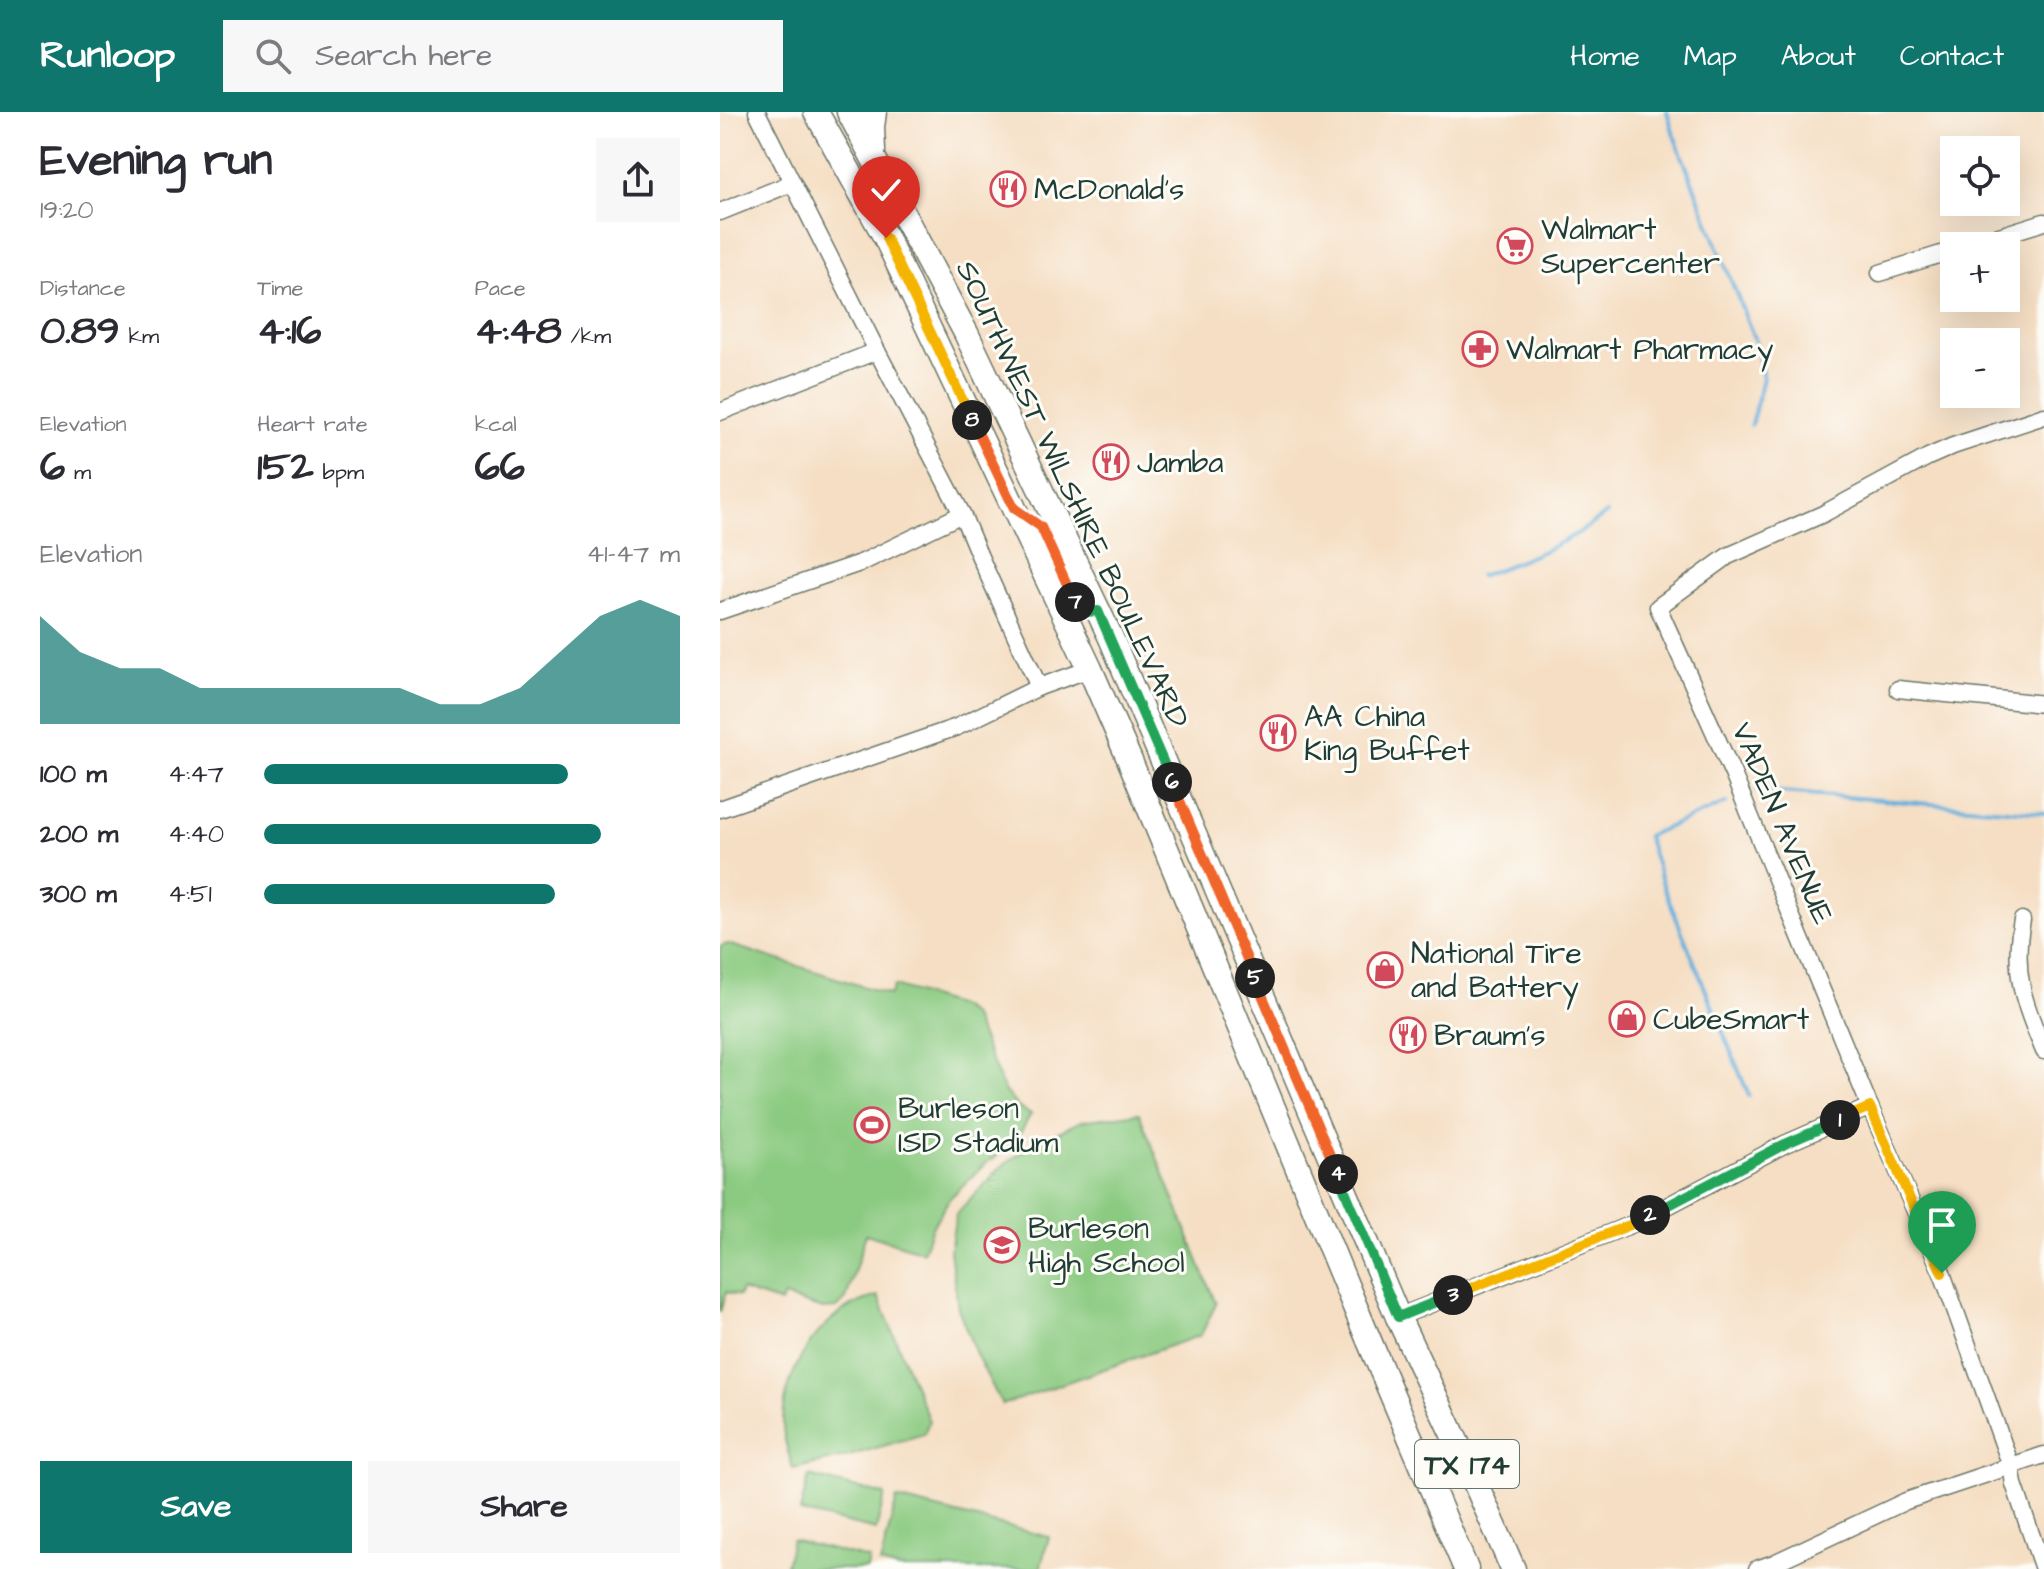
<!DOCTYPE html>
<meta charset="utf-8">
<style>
:root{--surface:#fff;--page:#f7f7f7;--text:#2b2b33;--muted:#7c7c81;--accent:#0f766e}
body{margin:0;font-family:"Architects Daughter",sans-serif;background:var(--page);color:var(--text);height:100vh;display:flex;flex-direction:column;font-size:30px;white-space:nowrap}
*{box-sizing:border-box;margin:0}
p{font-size:26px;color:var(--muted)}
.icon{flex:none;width:44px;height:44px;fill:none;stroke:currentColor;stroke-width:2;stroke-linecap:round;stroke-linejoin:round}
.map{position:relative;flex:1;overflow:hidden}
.details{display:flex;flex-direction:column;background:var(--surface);width:720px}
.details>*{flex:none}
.fabs{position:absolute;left:1220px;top:24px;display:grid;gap:16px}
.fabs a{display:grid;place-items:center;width:80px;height:80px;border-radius:0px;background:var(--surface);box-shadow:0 8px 32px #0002;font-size:40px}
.pin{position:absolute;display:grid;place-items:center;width:68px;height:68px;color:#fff;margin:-82px -34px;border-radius:50% 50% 50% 0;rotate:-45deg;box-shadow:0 0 8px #0007}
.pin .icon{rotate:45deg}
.km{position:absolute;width:40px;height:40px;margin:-20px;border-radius:50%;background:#222;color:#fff;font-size:22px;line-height:40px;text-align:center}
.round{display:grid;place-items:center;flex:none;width:84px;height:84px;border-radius:0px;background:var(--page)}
.overview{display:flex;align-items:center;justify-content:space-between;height:136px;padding:0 40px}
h1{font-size:44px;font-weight:800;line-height:60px}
.figures{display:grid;grid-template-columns:repeat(3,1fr);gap:12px;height:136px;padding:8px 40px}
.figures div{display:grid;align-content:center}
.figures b{font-size:40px;font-weight:800}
.figures small{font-size:22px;font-weight:400}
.figures p{font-size:22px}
.chart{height:224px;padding:16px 40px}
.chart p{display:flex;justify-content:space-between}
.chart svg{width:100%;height:144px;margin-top:8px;fill:var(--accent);opacity:.7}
.button{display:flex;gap:16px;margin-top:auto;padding:16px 40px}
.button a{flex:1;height:92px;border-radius:0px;background:var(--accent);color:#fff;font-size:32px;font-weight:800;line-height:92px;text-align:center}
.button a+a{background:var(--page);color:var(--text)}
ul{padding:0 40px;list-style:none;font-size:26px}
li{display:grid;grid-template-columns:128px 96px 1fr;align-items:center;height:60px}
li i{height:20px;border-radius:10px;background:var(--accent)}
header{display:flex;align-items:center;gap:48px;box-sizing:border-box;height:112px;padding:0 40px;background:var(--accent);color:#fff}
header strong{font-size:38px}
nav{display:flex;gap:44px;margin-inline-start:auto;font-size:28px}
.search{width:560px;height:72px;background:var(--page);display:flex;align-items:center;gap:20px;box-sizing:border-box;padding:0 28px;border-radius:0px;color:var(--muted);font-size:30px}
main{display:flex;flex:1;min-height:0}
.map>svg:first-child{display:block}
</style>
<header>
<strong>Runloop</strong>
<div class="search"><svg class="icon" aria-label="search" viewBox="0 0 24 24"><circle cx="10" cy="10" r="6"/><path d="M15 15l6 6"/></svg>Search here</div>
<nav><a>Home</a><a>Map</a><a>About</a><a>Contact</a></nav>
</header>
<main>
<section class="details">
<div class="overview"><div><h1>Evening run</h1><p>19:20</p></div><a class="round"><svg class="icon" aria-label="share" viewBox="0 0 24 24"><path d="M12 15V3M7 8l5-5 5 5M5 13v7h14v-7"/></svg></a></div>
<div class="figures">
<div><p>Distance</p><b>0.89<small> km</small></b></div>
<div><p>Time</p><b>4:16</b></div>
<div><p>Pace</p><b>4:48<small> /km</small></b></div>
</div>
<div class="figures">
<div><p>Elevation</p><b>6<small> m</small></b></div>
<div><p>Heart rate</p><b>152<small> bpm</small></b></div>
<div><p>kcal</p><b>66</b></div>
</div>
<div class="chart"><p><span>Elevation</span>41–47 m</p>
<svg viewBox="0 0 160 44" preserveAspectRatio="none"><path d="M0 44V11L10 22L20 27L30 27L40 33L50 33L60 33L70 33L80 33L90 33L100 38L110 38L120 33L130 22L140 11L150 6L160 11V44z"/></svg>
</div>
<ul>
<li><b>100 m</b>4:47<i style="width:73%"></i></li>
<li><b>200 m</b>4:40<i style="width:81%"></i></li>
<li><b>300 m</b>4:51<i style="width:70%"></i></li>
</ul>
<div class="button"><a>Save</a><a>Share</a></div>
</section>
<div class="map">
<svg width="1324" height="1457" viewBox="0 0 1324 1457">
<rect width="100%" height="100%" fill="#fdfcf7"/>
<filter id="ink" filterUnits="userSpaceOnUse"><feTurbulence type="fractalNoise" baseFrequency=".0125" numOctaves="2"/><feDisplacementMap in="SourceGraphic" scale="16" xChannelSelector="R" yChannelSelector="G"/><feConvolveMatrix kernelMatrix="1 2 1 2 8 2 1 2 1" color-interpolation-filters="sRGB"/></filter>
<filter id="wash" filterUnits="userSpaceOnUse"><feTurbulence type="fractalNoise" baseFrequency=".006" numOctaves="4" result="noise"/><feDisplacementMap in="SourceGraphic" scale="32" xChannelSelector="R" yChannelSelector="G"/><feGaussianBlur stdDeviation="1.8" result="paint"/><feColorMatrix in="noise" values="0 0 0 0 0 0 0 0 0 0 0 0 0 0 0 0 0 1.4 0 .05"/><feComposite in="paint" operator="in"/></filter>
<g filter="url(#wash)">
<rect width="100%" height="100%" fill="#f5dec3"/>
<!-- green -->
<g fill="#8bca81" stroke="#55845a" stroke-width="2">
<path d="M 8,832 L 170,883 L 174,874 L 238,894 L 250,902 L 254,908 L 285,980 L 299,996 L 311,1002 L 298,1025 L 263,1054 L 230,1086 L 212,1115 L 203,1140 L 146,1122 L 126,1187 L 117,1196 L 103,1197 L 64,1185 L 61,1191 L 21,1178 L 19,1184 L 6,1180 L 0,1200 L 0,834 Z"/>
<path d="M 419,1001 L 496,1192 L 481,1223 L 282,1293 L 256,1242 L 238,1196 L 230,1139 L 236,1102 L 281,1055 L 310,1034 L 361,1009 Z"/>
<path d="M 158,1184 L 209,1309 L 204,1322 L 129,1344 L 73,1357 C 69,1342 62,1324 63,1308 C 65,1263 90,1219 129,1195 C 138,1190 149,1187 158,1184 Z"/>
<path d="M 89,1364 L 165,1383 L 156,1418 L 80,1400 Z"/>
<path d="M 177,1387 L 329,1425 L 320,1457 L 179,1457 L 160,1452 Z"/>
<path d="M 72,1428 L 149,1447 L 147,1457 L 65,1457 Z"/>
</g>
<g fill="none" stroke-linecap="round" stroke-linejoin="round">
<!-- stream -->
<g stroke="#63addb" stroke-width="4">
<path d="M 947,0 L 955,26 L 1035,229 L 1043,266 L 1031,313"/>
<path d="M 760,464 C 804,448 850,431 887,401"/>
<path d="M 1037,678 L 1324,701"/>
<path d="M 1006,691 L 927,724 L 944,776 L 1029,984"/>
</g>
</g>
</g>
<g filter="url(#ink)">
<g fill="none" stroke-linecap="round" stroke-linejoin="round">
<defs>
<g id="minor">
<path d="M 37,0 L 157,239 L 242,402 L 260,445 L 319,575"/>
<path d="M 0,100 L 72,71"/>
<path d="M 1247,134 L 1324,110"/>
<path d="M 1160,161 L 1234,138"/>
<path d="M 0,300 L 157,239"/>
<path d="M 0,499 L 143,450 L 242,402"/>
<path d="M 1178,577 L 1324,592"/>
<path d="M 0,697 L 237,615 L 319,575 L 370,557"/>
<path d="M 1302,808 C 1292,861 1304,891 1324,939"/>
<path d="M 678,1205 L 915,1111 L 1065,1032 L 1150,995"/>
<path d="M 1037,1457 L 1054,1451 L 1186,1389 L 1324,1343"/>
<path d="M 1323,1457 L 1294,1372 L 1291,1354 L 1222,1161 L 1150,995 L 1013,662 L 938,495 L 1008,444 L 1103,402 L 1208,345 L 1233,334 L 1324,304"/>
</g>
<g id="primary">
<path d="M 96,0 L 166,126 L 370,557 L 410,649 L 645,1219 L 746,1457"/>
<path d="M 129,0 L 246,221 L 391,526 L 678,1205 L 751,1361 L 793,1457"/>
<path d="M 153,39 L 152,15 L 154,0"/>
</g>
</defs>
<!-- minor casing -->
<use href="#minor" stroke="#6a7566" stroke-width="19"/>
<!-- primary casing -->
<use href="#primary" stroke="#6a7566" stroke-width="27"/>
<!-- minor -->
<use href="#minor" stroke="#fff" stroke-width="16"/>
<!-- primary -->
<use href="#primary" stroke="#fff" stroke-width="24"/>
</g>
</g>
<g fill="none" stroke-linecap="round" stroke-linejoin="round" filter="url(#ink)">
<defs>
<path id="split-1" d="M 1120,1008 L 1150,995 L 1222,1161"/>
<path id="split-2" d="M 930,1103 L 1065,1032 L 1120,1008"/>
<path id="split-3" d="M 733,1183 L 915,1111 L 930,1103"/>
<path id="split-4" d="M 618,1062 L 678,1205 L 733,1183"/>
<path id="split-5" d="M 535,866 L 618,1062"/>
<path id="split-6" d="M 452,670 L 535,866"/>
<path id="split-7" d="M 355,490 L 366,500 L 378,499 L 452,670"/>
<path id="split-8" d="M 252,308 L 294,396 L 321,415 L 355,490"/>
<path id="split-9" d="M 166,126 L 252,308"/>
</defs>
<!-- split-1 casing -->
<use href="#split-1" stroke="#fff" stroke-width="16"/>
<!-- split-2 casing -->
<use href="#split-2" stroke="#fff" stroke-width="16"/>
<!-- split-3 casing -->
<use href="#split-3" stroke="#fff" stroke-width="16"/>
<!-- split-4 casing -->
<use href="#split-4" stroke="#fff" stroke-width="16"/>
<!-- split-5 casing -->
<use href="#split-5" stroke="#fff" stroke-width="16"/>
<!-- split-6 casing -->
<use href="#split-6" stroke="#fff" stroke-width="16"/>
<!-- split-7 casing -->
<use href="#split-7" stroke="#fff" stroke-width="16"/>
<!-- split-8 casing -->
<use href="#split-8" stroke="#fff" stroke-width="16"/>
<!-- split-9 casing -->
<use href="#split-9" stroke="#fff" stroke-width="16"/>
<!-- split-1 -->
<use href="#split-1" stroke="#f5b400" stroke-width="10"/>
<!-- split-2 -->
<use href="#split-2" stroke="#22a559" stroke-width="10"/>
<!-- split-3 -->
<use href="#split-3" stroke="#f5b400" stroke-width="10"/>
<!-- split-4 -->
<use href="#split-4" stroke="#22a559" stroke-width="10"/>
<!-- split-5 -->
<use href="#split-5" stroke="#f0652b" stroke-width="10"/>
<!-- split-6 -->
<use href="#split-6" stroke="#f0652b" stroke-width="10"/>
<!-- split-7 -->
<use href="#split-7" stroke="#22a559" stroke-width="10"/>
<!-- split-8 -->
<use href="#split-8" stroke="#f0652b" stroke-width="10"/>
<!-- split-9 -->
<use href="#split-9" stroke="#f5b400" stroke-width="10"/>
</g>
<!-- icons -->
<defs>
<symbol id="restaurant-ring" viewBox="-11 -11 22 22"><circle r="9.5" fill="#fdfcf7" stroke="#d1495b" stroke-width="1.5"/><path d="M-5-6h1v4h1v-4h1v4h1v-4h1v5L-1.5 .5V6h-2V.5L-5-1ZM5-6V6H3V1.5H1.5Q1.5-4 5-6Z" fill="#d1495b"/></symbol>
<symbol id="supermarket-ring" viewBox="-11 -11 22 22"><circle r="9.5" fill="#fdfcf7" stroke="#d1495b" stroke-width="1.5"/><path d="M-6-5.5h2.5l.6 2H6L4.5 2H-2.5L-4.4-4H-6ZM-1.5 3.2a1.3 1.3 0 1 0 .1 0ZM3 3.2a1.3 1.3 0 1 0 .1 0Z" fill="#d1495b"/></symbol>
<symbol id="pharmacy-ring" viewBox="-11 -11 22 22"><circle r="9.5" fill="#fdfcf7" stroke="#d1495b" stroke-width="1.5"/><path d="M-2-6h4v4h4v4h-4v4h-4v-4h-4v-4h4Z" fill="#d1495b"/></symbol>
<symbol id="shop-ring" viewBox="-11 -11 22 22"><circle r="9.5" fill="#fdfcf7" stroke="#d1495b" stroke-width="1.5"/><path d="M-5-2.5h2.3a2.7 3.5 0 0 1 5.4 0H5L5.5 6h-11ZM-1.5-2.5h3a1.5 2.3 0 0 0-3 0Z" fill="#d1495b"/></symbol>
<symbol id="stadium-ring" viewBox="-11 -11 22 22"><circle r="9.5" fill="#fdfcf7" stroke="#d1495b" stroke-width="1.5"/><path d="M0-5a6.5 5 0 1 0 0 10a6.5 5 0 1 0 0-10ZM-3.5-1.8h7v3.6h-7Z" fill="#d1495b"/></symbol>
<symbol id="school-ring" viewBox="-11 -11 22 22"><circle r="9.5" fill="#fdfcf7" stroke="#d1495b" stroke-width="1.5"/><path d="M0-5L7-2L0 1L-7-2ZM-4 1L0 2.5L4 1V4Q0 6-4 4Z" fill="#d1495b"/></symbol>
</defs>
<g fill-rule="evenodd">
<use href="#restaurant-ring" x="268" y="57" width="40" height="40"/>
<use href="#supermarket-ring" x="775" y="114" width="40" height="40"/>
<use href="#pharmacy-ring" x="740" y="217" width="40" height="40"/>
<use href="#restaurant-ring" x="371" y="330" width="40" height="40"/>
<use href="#restaurant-ring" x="538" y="601" width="40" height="40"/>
<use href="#shop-ring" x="645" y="838" width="40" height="40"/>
<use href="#shop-ring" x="887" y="887" width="40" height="40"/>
<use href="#restaurant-ring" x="668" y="903" width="40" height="40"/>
<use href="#stadium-ring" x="132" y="993" width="40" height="40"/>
<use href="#school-ring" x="262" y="1113" width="40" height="40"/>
</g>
<g text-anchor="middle" stroke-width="6" stroke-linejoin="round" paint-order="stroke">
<!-- shield labels -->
<rect fill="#fdfcf7" stroke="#62766e" stroke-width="2" x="695" y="1328" width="104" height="48" rx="6"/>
<g font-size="28" font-weight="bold" fill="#1f3d34">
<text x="747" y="1362">TX 174</text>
</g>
<!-- poi labels -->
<g font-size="30" fill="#1f3d34" stroke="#fdfcf7" text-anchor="start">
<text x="314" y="87">McDonald's</text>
<text x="821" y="127">Walmart<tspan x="821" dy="34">Supercenter</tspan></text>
<text x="786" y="247">Walmart Pharmacy</text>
<text x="417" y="360">Jamba</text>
<text x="584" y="614">AA China<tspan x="584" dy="34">King Buffet</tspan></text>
<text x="691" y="851">National Tire<tspan x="691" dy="34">and Battery</tspan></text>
<text x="933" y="917">CubeSmart</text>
<text x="714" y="933">Braum's</text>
<text x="178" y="1006">Burleson<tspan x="178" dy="34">ISD Stadium</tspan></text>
<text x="308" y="1126">Burleson<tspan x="308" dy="34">High School</tspan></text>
</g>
<!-- street labels -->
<g font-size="30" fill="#1f3d34" stroke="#fdfcf7">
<text transform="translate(353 382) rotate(65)" y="10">SOUTHWEST WILSHIRE BOULEVARD</text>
<text transform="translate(1063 711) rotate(67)" y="10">VADEN AVENUE</text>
</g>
</g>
</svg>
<div class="fabs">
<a><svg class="icon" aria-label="locate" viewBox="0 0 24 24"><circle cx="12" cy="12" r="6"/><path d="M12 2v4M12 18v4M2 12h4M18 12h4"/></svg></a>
<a>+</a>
<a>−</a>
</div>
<div class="pin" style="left:1222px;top:1161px;background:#1e9e55"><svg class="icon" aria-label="arrive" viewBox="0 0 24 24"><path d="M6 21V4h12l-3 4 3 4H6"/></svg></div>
<div class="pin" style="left:166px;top:126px;background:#d93025"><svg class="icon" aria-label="check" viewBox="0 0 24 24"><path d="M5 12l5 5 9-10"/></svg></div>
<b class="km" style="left:1120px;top:1008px">1</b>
<b class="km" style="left:930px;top:1103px">2</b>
<b class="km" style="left:733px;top:1183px">3</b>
<b class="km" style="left:618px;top:1062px">4</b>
<b class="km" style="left:535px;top:866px">5</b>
<b class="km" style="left:452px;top:670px">6</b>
<b class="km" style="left:355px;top:490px">7</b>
<b class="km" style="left:252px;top:308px">8</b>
</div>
</main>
